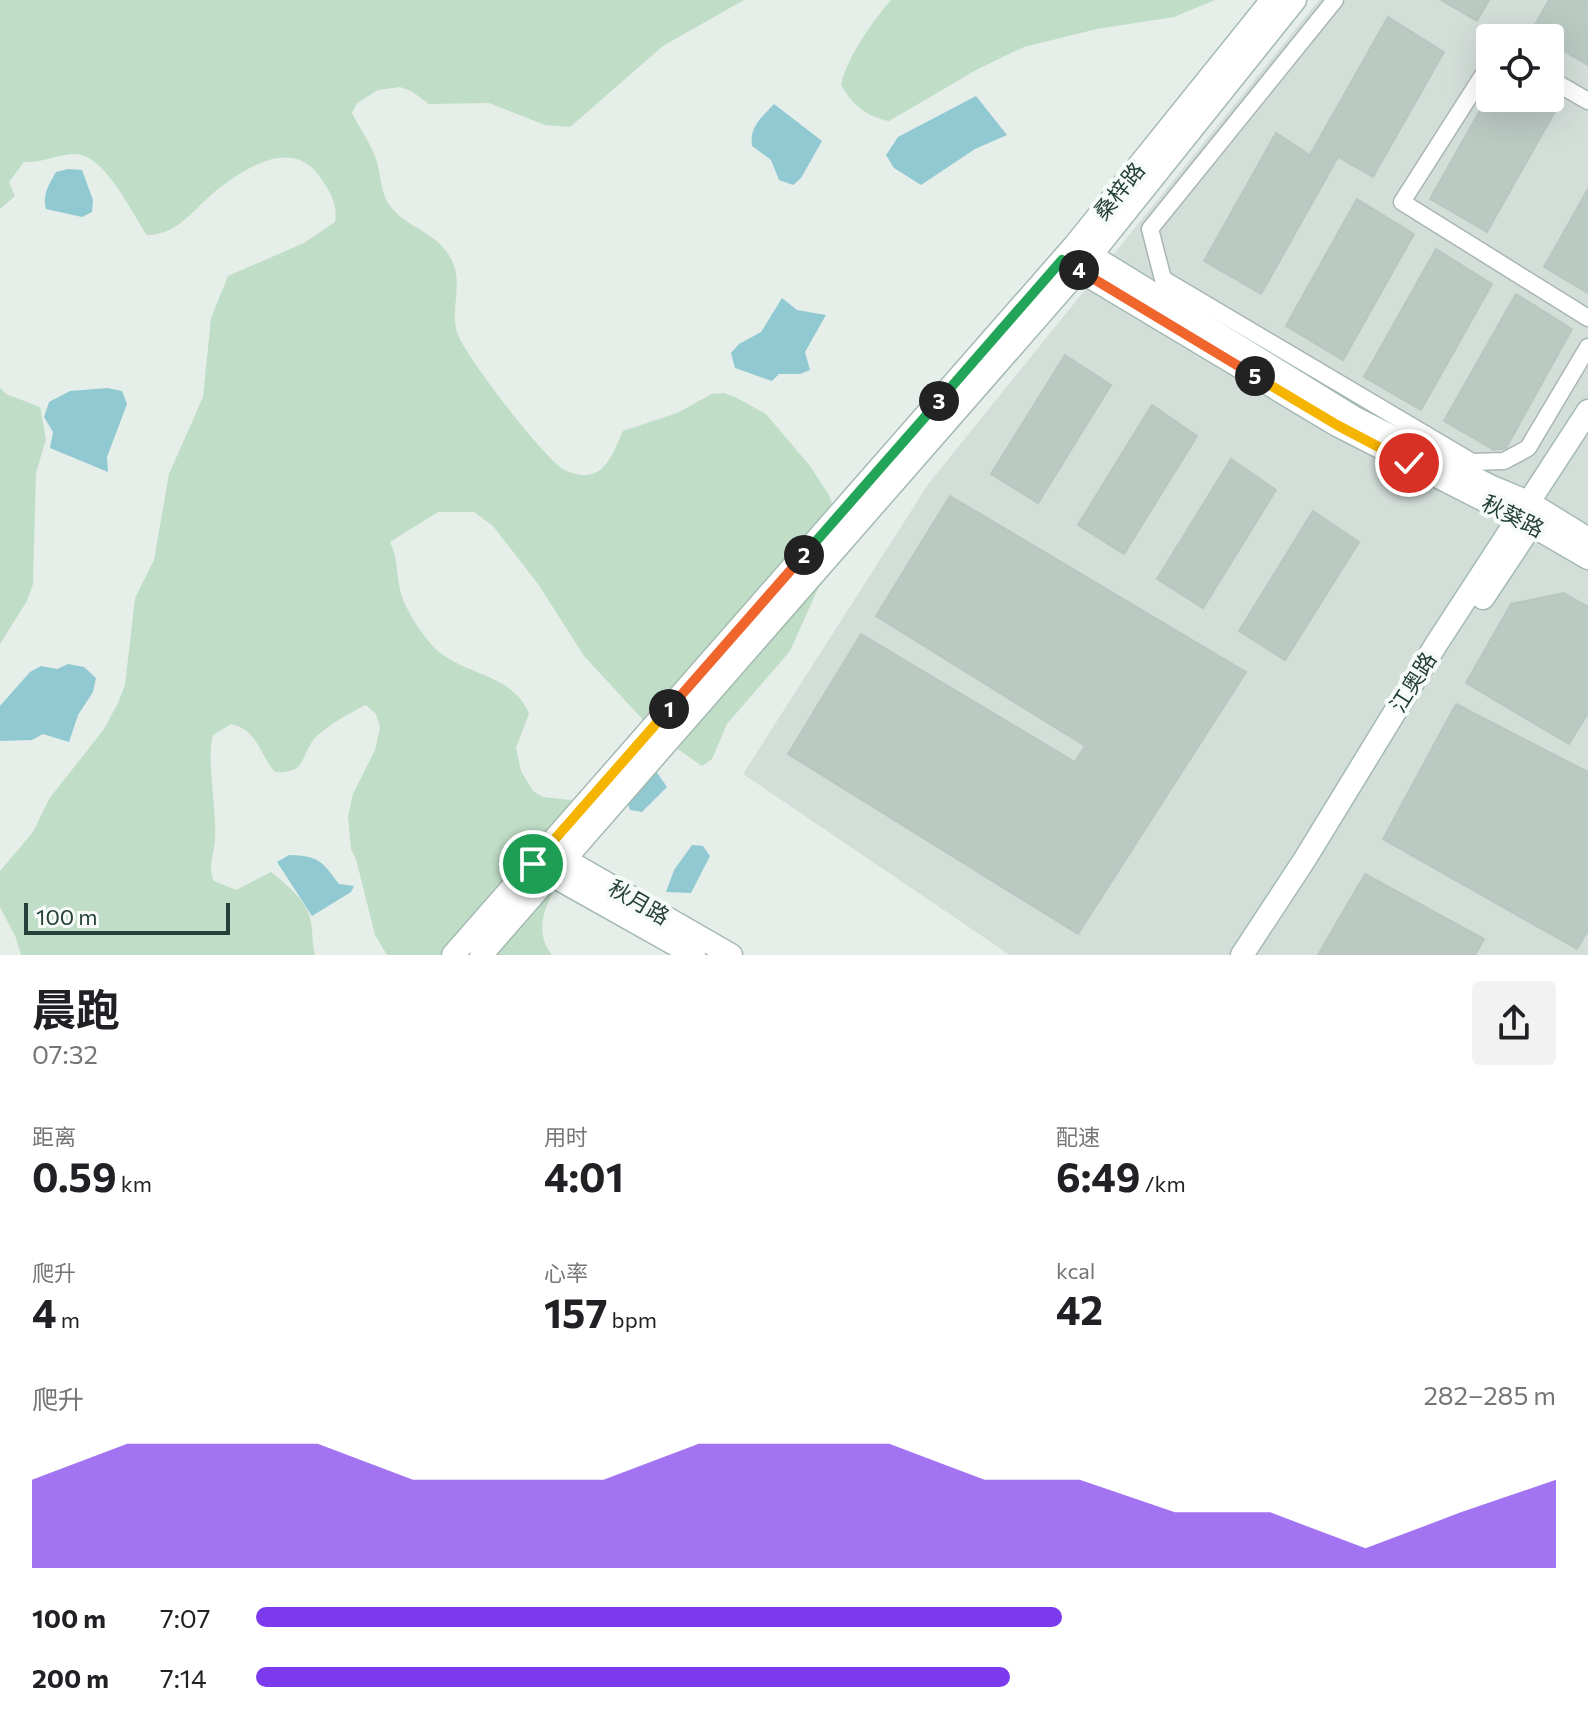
<!DOCTYPE html>
<html lang="zh">
<meta charset="utf-8">
<style>
:root{--surface:#fff;--page:#f2f2f2;--text:#202124;--muted:#757577;--accent:#7c3aed}
body{margin:0;font-family:Commissioner,"Noto Sans SC",sans-serif;background:var(--page);color:var(--text);height:100vh;display:flex;flex-direction:column;font-size:30px;white-space:nowrap}
*{box-sizing:border-box;margin:0}
p{font-size:26px;color:var(--muted)}
.icon{flex:none;width:44px;height:44px;fill:none;stroke:currentColor;stroke-width:2;stroke-linecap:round;stroke-linejoin:round}
.map{position:relative;height:955px;overflow:hidden}
.side{display:flex;flex-direction:column;background:var(--surface);flex:1}
.side>*{flex:none}
.fabs{position:absolute;left:1476px;top:24px;display:grid;gap:16px}
.fabs a{display:grid;place-items:center;width:88px;height:88px;border-radius:8px;background:var(--surface);box-shadow:0 8px 32px #0002;font-size:40px}
.scale{position:absolute;left:24px;bottom:20px;width:206px;box-sizing:border-box;padding-left:8px;border:4px solid #254038;border-top:0;font-size:22px;line-height:28px;white-space:nowrap;color:#254038;-webkit-text-stroke:6px #f7fbf8;paint-order:stroke}
.pin{position:absolute;display:grid;place-items:center;width:68px;height:68px;color:#fff;margin:-34px;border:4px solid #fff;border-radius:50%;box-shadow:0 2px 8px #0007}
.km{position:absolute;width:40px;height:40px;margin:-20px;border-radius:50%;background:#222;color:#fff;font-size:22px;line-height:40px;text-align:center}
.round{display:grid;place-items:center;flex:none;width:84px;height:84px;border-radius:8px;background:var(--page)}
.headline{display:flex;align-items:center;justify-content:space-between;height:136px;padding:0 32px}
h1{font-size:44px;font-weight:700;line-height:60px}
.metrics{display:grid;grid-template-columns:repeat(3,1fr);gap:12px;height:136px;padding:8px 32px}
.metrics div{display:grid;align-content:center}
.metrics b{font-size:40px;font-weight:700}
.metrics small{font-size:22px;font-weight:400}
.metrics p{font-size:22px}
.chart{height:224px;padding:16px 32px}
.chart p{display:flex;justify-content:space-between}
.chart svg{width:100%;height:144px;margin-top:8px;fill:var(--accent);opacity:.7}
ul{padding:0 32px;list-style:none;font-size:26px}
li{display:grid;grid-template-columns:128px 96px 1fr;align-items:center;height:60px}
li i{height:20px;border-radius:10px;background:var(--accent)}
.map>svg:first-child{display:block}
</style>
<div class="map">
<svg width="1588" height="955" viewBox="0 0 1588 955">
<rect width="100%" height="100%" fill="#e6eeea"/>
<!-- built -->
<path fill="#d4ded9" fill-rule="evenodd" d="M 1319,0 L 1588,0 L 1588,955 L 1010,955 L 743,774 L 929,483 ZM 1490,38 L 1550,38 L 1550,98 L 1490,98 Z"/>
<!-- green -->
<g fill="#c0dec7">
<path d="M 0,0 L 744,0 L 663,46 L 570,127 L 545,125 L 489,103 L 429,104 L 411,91 L 400,87 L 378,90 L 357,103 L 352,113 C 359,127 369,141 375,156 C 382,173 379,192 391,207 C 409,230 439,231 453,263 C 463,287 449,312 458,335 C 467,358 542,456 563,469 C 567,472 581,476 586,475 C 608,474 615,447 623,431 L 677,413 L 712,394 L 724,393 L 735,397 L 766,414 L 810,466 L 829,495 L 840,528 L 825,573 L 790,651 L 727,724 L 712,759 L 702,766 L 656,734 L 584,656 L 538,584 L 493,526 L 474,512 L 438,512 L 390,542 C 399,559 396,579 402,597 C 408,613 420,631 431,644 C 458,676 513,671 529,714 L 516,748 L 521,771 L 533,791 L 543,797 L 579,801 L 586,844 C 566,876 523,918 552,955 L 387,955 L 375,935 L 356,859 L 351,849 L 348,816 L 353,794 L 375,750 L 380,727 L 376,714 L 366,705 C 349,713 332,723 318,735 C 300,751 309,775 275,772 C 259,754 258,730 231,724 L 213,735 C 206,757 217,810 215,838 C 215,854 207,866 214,881 L 236,890 L 271,872 C 287,885 307,900 311,922 C 313,933 312,944 315,955 L 21,955 L 16,938 L 0,907 L 0,871 L 33,832 L 49,799 L 104,729 L 118,703 L 125,685 L 135,598 L 154,560 L 169,474 L 203,397 L 211,318 L 228,276 L 304,243 L 335,222 C 338,203 330,192 320,177 C 293,137 247,167 218,189 C 195,207 179,235 147,235 C 131,212 104,152 73,154 C 56,155 42,163 24,162 L 9,182 L 15,196 L 0,209 Z"/>
<path d="M 891,0 L 1215,0 L 1174,17 L 1097,29 L 1024,47 L 978,69 L 889,121 C 866,117 852,104 841,85 C 847,57 872,22 891,0 Z"/>
<path d="M 0,388 L 6,394 L 40,407 L 46,439 L 36,473 L 33,584 L 27,601 L 0,644 Z"/>
</g>
<!-- water -->
<g fill="#90c9d1">
<path d="M 976,96 L 1007,135 L 975,149 L 921,185 L 894,168 L 886,155 L 898,137 Z"/>
<path d="M 774,104 L 822,141 L 801,178 L 793,185 L 779,180 L 771,160 L 752,146 C 749,127 762,117 774,104 Z"/>
<path d="M 68,169 L 82,170 L 93,200 L 92,212 L 82,217 L 46,209 C 42,195 49,184 56,172 Z"/>
<path d="M 782,298 L 797,310 L 826,315 L 805,352 L 810,370 L 800,374 L 779,374 L 772,381 L 735,368 L 731,353 L 739,344 L 761,332 Z"/>
<path d="M 107,388 L 122,391 L 127,404 L 107,457 L 108,472 L 50,448 L 53,432 L 44,417 L 49,402 L 70,391 Z"/>
<path d="M 68,664 L 84,667 L 96,678 L 93,692 L 78,715 L 69,742 L 43,734 L 32,740 L 0,741 L 0,706 L 30,672 L 41,666 L 57,669 Z"/>
<path d="M 649,761 L 667,787 L 642,812 L 630,810 L 624,794 Z"/>
<path d="M 692,845 L 703,846 L 710,856 L 691,893 L 666,892 L 674,870 Z"/>
<path d="M 289,855 C 319,856 322,861 339,884 L 354,886 L 351,892 L 312,916 L 277,862 Z"/>
</g>
<!-- building -->
<g fill="#bbc9c3" stroke="#b8c8c1" stroke-width="2">
<path d="M 1441,0 L 1489,0 L 1477,21 Z"/>
<path d="M 1549,0 L 1588,0 L 1588,65 L 1550,43 L 1550,38 L 1541,38 L 1531,32 Z"/>
<path d="M 1388,17 L 1444,52 L 1373,177 L 1338,157 L 1261,294 L 1204,261 L 1276,133 L 1310,155 Z"/>
<path d="M 1487,98 L 1545,98 L 1558,106 L 1487,232 L 1430,199 Z"/>
<path d="M 1588,189 L 1588,293 L 1544,267 Z"/>
<path d="M 1357,199 L 1414,234 L 1343,360 L 1286,326 Z"/>
<path d="M 1436,249 L 1492,284 L 1421,410 L 1364,377 Z"/>
<path d="M 1516,294 L 1572,329 L 1506,448 L 1494,450 L 1444,421 Z"/>
<path d="M 1065,355 L 1111,385 L 1038,503 L 991,474 Z"/>
<path d="M 1152,405 L 1197,436 L 1124,554 L 1078,525 Z"/>
<path d="M 1231,459 L 1276,490 L 1203,608 L 1157,579 Z"/>
<path d="M 950,496 L 1246,672 L 1078,934 L 788,754 L 861,634 L 1075,762 L 1085,746 L 876,616 Z"/>
<path d="M 1313,511 L 1359,542 L 1285,660 L 1239,631 Z"/>
<path d="M 1564,593 L 1588,607 L 1588,713 L 1569,744 L 1466,683 L 1511,604 Z"/>
<path d="M 1456,704 L 1588,772 L 1588,930 L 1577,949 L 1383,839 Z"/>
<path d="M 1365,874 L 1484,939 L 1475,955 L 1318,955 Z"/>
</g>
<g fill="none" stroke-linecap="round" stroke-linejoin="round">
<defs>
<g id="street">
<path d="M 1335,0 L 1150,229 L 1163,279 L 1472,462 L 1504,461 L 1528,448 L 1588,347"/>
<path d="M 1490,64 L 1402,202 L 1588,318"/>
<path d="M 1550,79 L 1588,101"/>
</g>
<g id="secondary">
<path d="M 1079,248 L 1355,418 L 1490,486 L 1530,503 L 1588,539"/>
<path d="M 1067,263 L 1337,425 L 1519,518 L 1588,558"/>
<path d="M 1483,598 L 1530,527"/>
<path d="M 552,852 L 731,955"/>
<path d="M 541,869 L 694,955"/>
<path d="M 453,955 L 1075,245 L 1272,0"/>
<path d="M 481,955 L 1079,270 L 1295,0"/>
<path d="M 1242,955 L 1305,859 L 1437,643 L 1588,411"/>
</g>
</defs>
<!-- street casing -->
<use href="#street" stroke="#a8b6b1" stroke-width="19"/>
<!-- secondary casing -->
<use href="#secondary" stroke="#a4bab2" stroke-width="25"/>
<!-- street -->
<use href="#street" stroke="#fff" stroke-width="16"/>
<!-- secondary -->
<use href="#secondary" stroke="#fff" stroke-width="22"/>
</g>
<g fill="none" stroke-linecap="round" stroke-linejoin="round">
<defs>
<path id="split-1" d="M 533,864 L 669,709"/>
<path id="split-2" d="M 669,709 L 804,555"/>
<path id="split-3" d="M 804,555 L 939,401"/>
<path id="split-4" d="M 939,401 L 1062,260 L 1079,270"/>
<path id="split-5" d="M 1079,270 L 1255,376"/>
<path id="split-6" d="M 1255,376 L 1337,425 L 1409,463"/>
</defs>
<!-- split-1 casing -->
<use href="#split-1" stroke="#fff" stroke-width="16"/>
<!-- split-2 casing -->
<use href="#split-2" stroke="#fff" stroke-width="16"/>
<!-- split-3 casing -->
<use href="#split-3" stroke="#fff" stroke-width="16"/>
<!-- split-4 casing -->
<use href="#split-4" stroke="#fff" stroke-width="16"/>
<!-- split-5 casing -->
<use href="#split-5" stroke="#fff" stroke-width="16"/>
<!-- split-6 casing -->
<use href="#split-6" stroke="#fff" stroke-width="16"/>
<!-- split-1 -->
<use href="#split-1" stroke="#f5b400" stroke-width="10"/>
<!-- split-2 -->
<use href="#split-2" stroke="#f0652b" stroke-width="10"/>
<!-- split-3 -->
<use href="#split-3" stroke="#22a559" stroke-width="10"/>
<!-- split-4 -->
<use href="#split-4" stroke="#22a559" stroke-width="10"/>
<!-- split-5 -->
<use href="#split-5" stroke="#f0652b" stroke-width="10"/>
<!-- split-6 -->
<use href="#split-6" stroke="#f5b400" stroke-width="10"/>
</g>
<g text-anchor="middle" stroke-width="8" stroke-linejoin="round" paint-order="stroke">
<!-- street labels -->
<g font-size="22" fill="#254038" stroke="#f7fbf8">
<text transform="translate(1119 191) rotate(-51)" y="8">桑梓路</text>
<text transform="translate(1513 516) rotate(27)" y="8">秋葵路</text>
<text transform="translate(1413 682) rotate(-58)" y="8">江奥路</text>
<text transform="translate(639 902) rotate(30)" y="8">秋月路</text>
</g>
</g>
</svg>
<div class="fabs">
<a><svg class="icon" aria-label="locate" viewBox="0 0 24 24"><circle cx="12" cy="12" r="6"/><path d="M12 2v4M12 18v4M2 12h4M18 12h4"/></svg></a>
</div>
<div class="scale">100 m</div>
<div class="pin" style="left:533px;top:864px;background:#1e9e55"><svg class="icon" aria-label="arrive" viewBox="0 0 24 24"><path d="M6 21V4h12l-3 4 3 4H6"/></svg></div>
<div class="pin" style="left:1409px;top:463px;background:#d93025"><svg class="icon" aria-label="check" viewBox="0 0 24 24"><path d="M5 12l5 5 9-10"/></svg></div>
<b class="km" style="left:669px;top:709px">1</b>
<b class="km" style="left:804px;top:555px">2</b>
<b class="km" style="left:939px;top:401px">3</b>
<b class="km" style="left:1079px;top:270px">4</b>
<b class="km" style="left:1255px;top:376px">5</b>
</div>
<section class="side">
<div class="headline"><div><h1>晨跑</h1><p>07:32</p></div><a class="round"><svg class="icon" aria-label="share" viewBox="0 0 24 24"><path d="M12 15V3M7 8l5-5 5 5M5 13v7h14v-7"/></svg></a></div>
<div class="metrics">
<div><p>距离</p><b>0.59<small> km</small></b></div>
<div><p>用时</p><b>4:01</b></div>
<div><p>配速</p><b>6:49<small> /km</small></b></div>
</div>
<div class="metrics">
<div><p>爬升</p><b>4<small> m</small></b></div>
<div><p>心率</p><b>157<small> bpm</small></b></div>
<div><p>kcal</p><b>42</b></div>
</div>
<div class="chart"><p><span>爬升</span>282–285 m</p>
<svg viewBox="0 0 160 44" preserveAspectRatio="none"><path d="M0 44V17L10 6L20 6L30 6L40 17L50 17L60 17L70 6L80 6L90 6L100 17L110 17L120 27L130 27L140 38L150 27L160 17V44z"/></svg>
</div>
<ul>
<li><b>100 m</b>7:07<i style="width:62%"></i></li>
<li><b>200 m</b>7:14<i style="width:58%"></i></li>
</ul>
</section>
